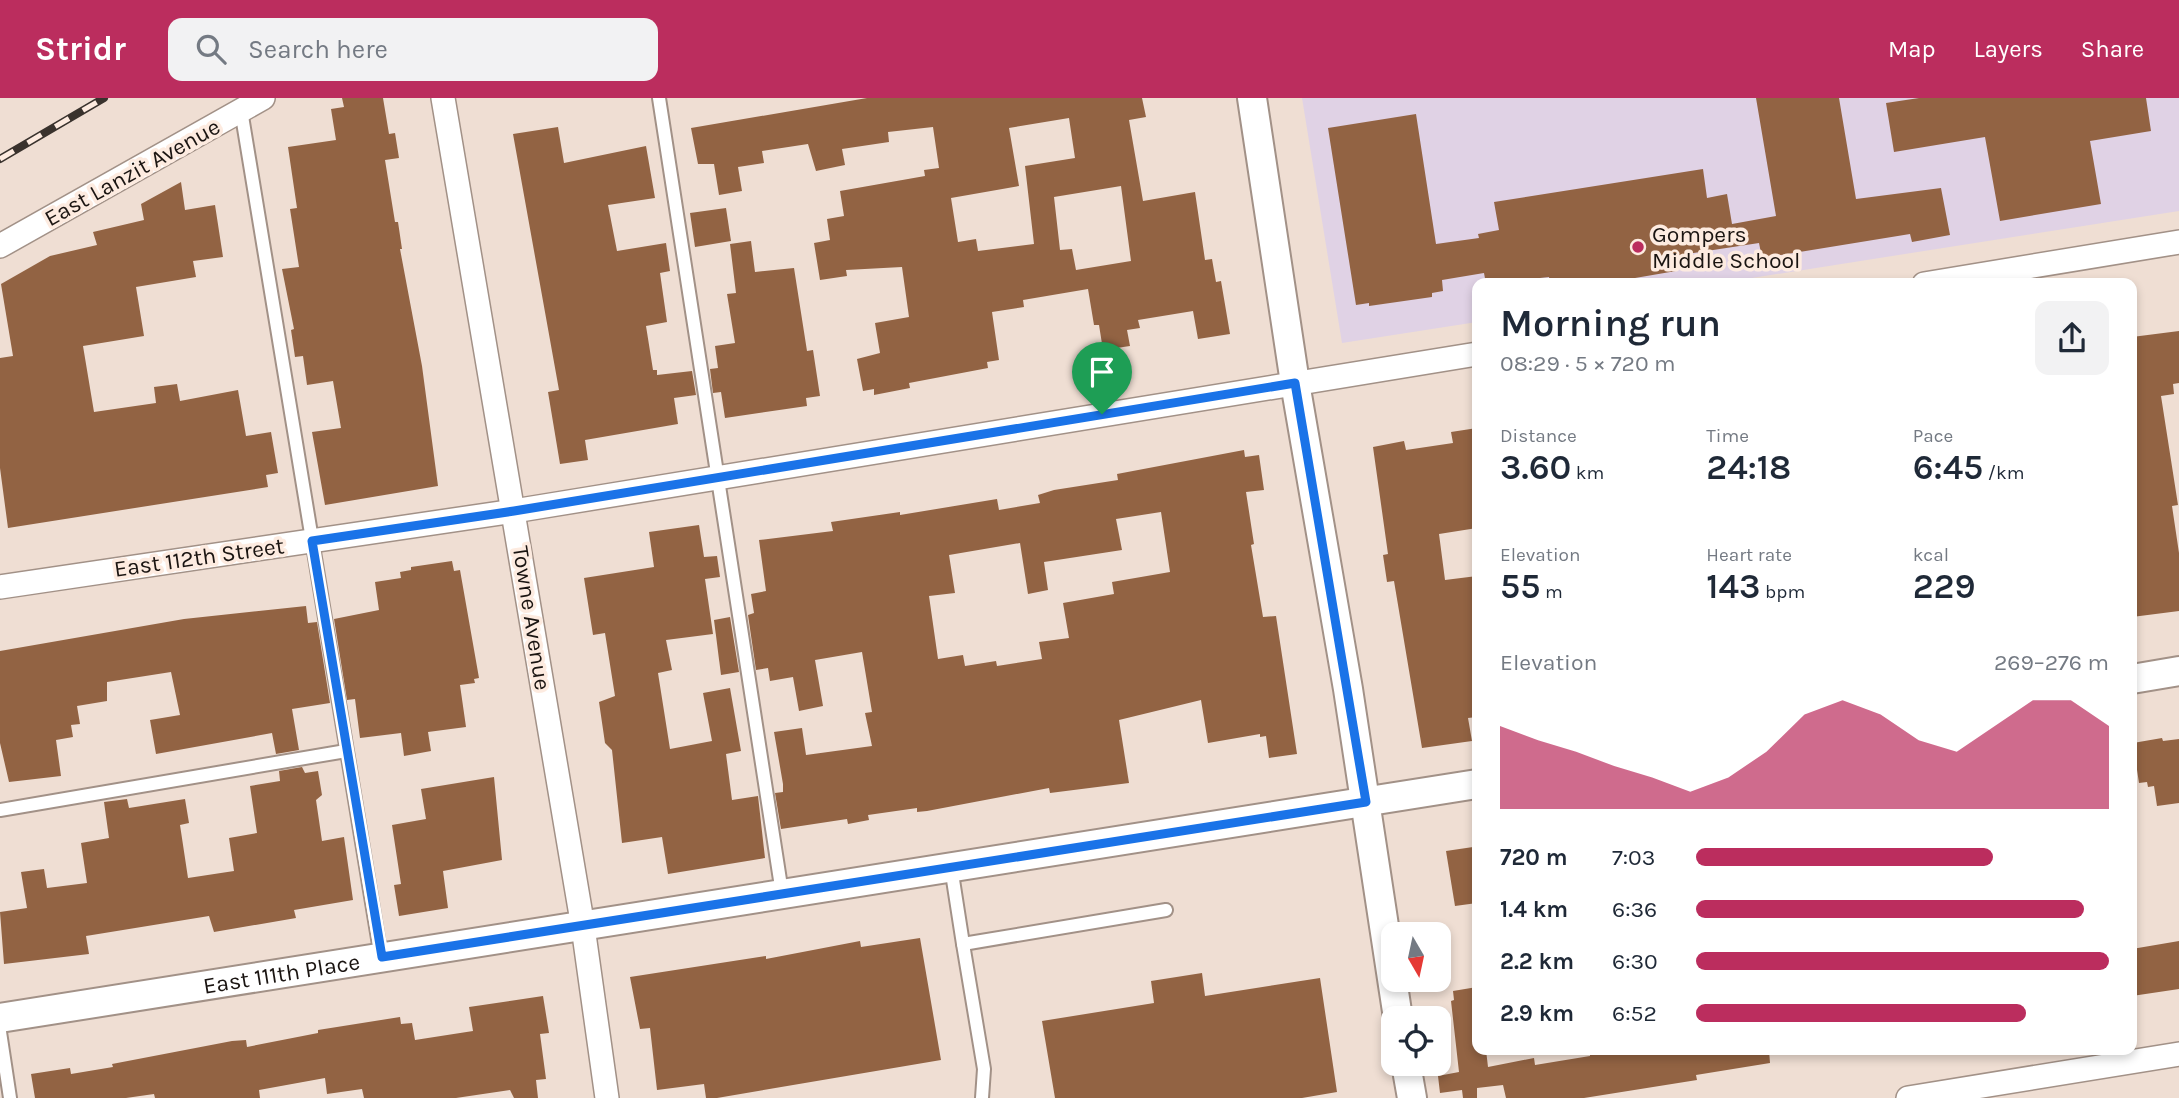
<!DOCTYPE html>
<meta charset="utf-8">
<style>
:root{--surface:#fff;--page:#f2f2f3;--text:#1f2937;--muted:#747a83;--accent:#bb2d5e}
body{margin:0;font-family:Karla,sans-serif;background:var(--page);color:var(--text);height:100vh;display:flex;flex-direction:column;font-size:26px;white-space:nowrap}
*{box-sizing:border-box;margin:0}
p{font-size:23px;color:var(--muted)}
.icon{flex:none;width:38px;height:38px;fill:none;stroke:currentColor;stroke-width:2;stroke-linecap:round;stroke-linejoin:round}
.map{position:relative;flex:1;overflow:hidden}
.drawer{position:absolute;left:1472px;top:180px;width:665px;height:777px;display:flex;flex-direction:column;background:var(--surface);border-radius:14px;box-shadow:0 4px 10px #0003}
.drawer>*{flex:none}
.needle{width:46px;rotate:171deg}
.controls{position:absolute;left:1381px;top:824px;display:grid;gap:14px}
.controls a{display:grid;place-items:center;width:70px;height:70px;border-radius:14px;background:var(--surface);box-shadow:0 4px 10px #0003;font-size:35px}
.pin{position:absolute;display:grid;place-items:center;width:60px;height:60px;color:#fff;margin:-72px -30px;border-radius:50% 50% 50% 0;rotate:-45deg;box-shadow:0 0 7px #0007}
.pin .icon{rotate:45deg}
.round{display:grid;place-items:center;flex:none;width:74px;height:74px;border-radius:14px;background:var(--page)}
.headline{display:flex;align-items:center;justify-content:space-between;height:119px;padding:0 28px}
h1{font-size:38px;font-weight:600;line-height:52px}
.metrics{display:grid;grid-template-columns:repeat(3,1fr);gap:10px;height:119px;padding:7px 28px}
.metrics div{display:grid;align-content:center}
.metrics b{font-size:35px;font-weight:600}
.metrics small{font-size:19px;font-weight:400}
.metrics p{font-size:19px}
.chart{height:196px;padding:14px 28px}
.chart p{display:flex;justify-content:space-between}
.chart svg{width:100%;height:126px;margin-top:7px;fill:var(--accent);opacity:.7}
ul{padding:0 28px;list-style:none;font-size:23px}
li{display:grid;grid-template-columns:112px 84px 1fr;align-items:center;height:52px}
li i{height:18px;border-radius:9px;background:var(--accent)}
header{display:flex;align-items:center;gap:42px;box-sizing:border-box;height:98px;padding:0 35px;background:var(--accent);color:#fff}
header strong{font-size:33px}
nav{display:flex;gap:38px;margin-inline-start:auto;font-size:24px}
.search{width:490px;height:63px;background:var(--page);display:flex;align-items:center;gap:18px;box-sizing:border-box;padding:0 24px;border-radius:14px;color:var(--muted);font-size:26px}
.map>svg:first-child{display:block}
</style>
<header>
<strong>Stridr</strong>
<div class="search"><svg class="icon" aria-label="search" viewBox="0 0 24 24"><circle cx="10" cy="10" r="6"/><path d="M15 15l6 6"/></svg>Search here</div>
<nav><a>Map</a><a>Layers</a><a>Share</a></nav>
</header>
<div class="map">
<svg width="2179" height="1000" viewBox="0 0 2179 1000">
<rect width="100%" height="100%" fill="#efded3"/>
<!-- education -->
<path fill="#e0d2e5" d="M 1302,0 L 2179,0 L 2179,113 L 1720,185 L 1477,186 L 1477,224 L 1342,245 Z"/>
<!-- building -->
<g fill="#926343" fill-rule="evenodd">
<path d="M 342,0 L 383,0 L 389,36 L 395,35 L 399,60 L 385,62 L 395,124 L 398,124 L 402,151 L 400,151 L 422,268 L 438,388 L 325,407 L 312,334 L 341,330 L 333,283 L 307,287 L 303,258 L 295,259 L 291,232 L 294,231 L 282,171 L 299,169 L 290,111 L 297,110 L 288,49 L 336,42 L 331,11 L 344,9 Z"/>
<path d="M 867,0 L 1142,0 L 1146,19 L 1129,22 L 1143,103 L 1195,94 L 1205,162 L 1212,161 L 1216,184 L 1221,183 L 1230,236 L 1198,241 L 1193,213 L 1138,222 L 1140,230 L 1127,232 L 1130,248 L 1103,252 L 1099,227 L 1094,227 L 1088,191 L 1023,202 L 1024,209 L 992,214 L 999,262 L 987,264 L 988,270 L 909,285 L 910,290 L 874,297 L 874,291 L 863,293 L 857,261 L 880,255 L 875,225 L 909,219 L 902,169 L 846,172 L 847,178 L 820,182 L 814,145 L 830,142 L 827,121 L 844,118 L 840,93 L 925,78 L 924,72 L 939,70 L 933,29 L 888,34 L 889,44 L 842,51 L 845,67 L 816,73 L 808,46 L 762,53 L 764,65 L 738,69 L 742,93 L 719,97 L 714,66 L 698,66 L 691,30 ZM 1069,20 L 1075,60 L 1025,68 L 1034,146 L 978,153 L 976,141 L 958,144 L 951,100 L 1019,88 L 1009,30 ZM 1121,88 L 1131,163 L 1076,172 L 1072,151 L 1060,152 L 1054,99 Z"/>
<path d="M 1756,0 L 1839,0 L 1856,101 L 1941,90 L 1950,137 L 1912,144 L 1910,136 L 1762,160 L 1759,145 L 1674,158 L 1676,173 L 1600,186 L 1550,186 L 1549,179 L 1486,186 L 1484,175 L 1442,182 L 1443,193 L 1432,195 L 1432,199 L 1369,208 L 1369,205 L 1356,207 L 1328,30 L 1416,16 L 1436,146 L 1479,140 L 1478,136 L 1499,132 L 1494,104 L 1703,71 L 1707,100 L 1727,96 L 1732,126 L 1776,118 Z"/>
<path d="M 1919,0 L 2146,0 L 2151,33 L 2090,43 L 2101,106 L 2000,123 L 1985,39 L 1894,54 L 1886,5 Z"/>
<path d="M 558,29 L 564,65 L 646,48 L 655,100 L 608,107 L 617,153 L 666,145 L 670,173 L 660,175 L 667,224 L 646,228 L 653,272 L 657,272 L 657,277 L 692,273 L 696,297 L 674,300 L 678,326 L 585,342 L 588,362 L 560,366 L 548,294 L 559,292 L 513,36 Z"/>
<path d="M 181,84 L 185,112 L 215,107 L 223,159 L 193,163 L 196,179 L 136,189 L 144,238 L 83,248 L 94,314 L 156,305 L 154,289 L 177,286 L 180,303 L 238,292 L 246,338 L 271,334 L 278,375 L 266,377 L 268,389 L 8,430 L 0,370 L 0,260 L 13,258 L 1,186 L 50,158 L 97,147 L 93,134 L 144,122 L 141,106 Z"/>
<path d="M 726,110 L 731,143 L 695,149 L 690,115 Z"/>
<path d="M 751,143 L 755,174 L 794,170 L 807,253 L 813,252 L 820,298 L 806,300 L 807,308 L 725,320 L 721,294 L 713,295 L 710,271 L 718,270 L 715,248 L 735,245 L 727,196 L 736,195 L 730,146 Z"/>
<path d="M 2179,233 L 2179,285 L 2173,286 L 2174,296 L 2161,298 L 2178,407 L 2172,408 L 2179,455 L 2179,513 L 2132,519 L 2132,239 Z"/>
<path d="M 1477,330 L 1477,430 L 1439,436 L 1445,482 L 1477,478 L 1477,619 L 1468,620 L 1472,643 L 1422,650 L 1394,483 L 1387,484 L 1383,457 L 1388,456 L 1373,349 L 1404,343 L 1406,352 L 1453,345 L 1451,334 Z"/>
<path d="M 1244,352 L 1245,359 L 1259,357 L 1264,392 L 1246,394 L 1254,446 L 1251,447 L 1263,519 L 1276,518 L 1297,656 L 1269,660 L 1266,638 L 1260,639 L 1260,636 L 1208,645 L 1201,602 L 1119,622 L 1129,685 L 1050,695 L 1049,690 L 927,713 L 917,714 L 917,710 L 868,717 L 869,722 L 848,726 L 847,721 L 781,731 L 775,695 L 783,694 L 783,686 L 774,634 L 802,630 L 806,657 L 872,648 L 865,615 L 872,614 L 862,554 L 815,562 L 823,608 L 799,613 L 793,579 L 770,583 L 768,570 L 756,572 L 748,517 L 754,515 L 751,496 L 766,493 L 759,442 L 833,433 L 831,424 L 900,414 L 900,417 L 997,401 L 999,412 L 1040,405 L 1038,397 L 1054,392 L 1118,382 L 1117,376 ZM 1161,414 L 1170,474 L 1112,484 L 1114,496 L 1063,505 L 1069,540 L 1039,544 L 1042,561 L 997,568 L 996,563 L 965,568 L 963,557 L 938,561 L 929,498 L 955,495 L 949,457 L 1020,445 L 1028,496 L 1048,492 L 1044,464 L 1122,452 L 1116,421 Z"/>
<path d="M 699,427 L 704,459 L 717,458 L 720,479 L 705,481 L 713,536 L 666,542 L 672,572 L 658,575 L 670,651 L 712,643 L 703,595 L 730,590 L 741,653 L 726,656 L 732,702 L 758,698 L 765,760 L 668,776 L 662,739 L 622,745 L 612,652 L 605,645 L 599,604 L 615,598 L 605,535 L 593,537 L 584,480 L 654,469 L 649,434 Z"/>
<path d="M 452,463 L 454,473 L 460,472 L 479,580 L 474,581 L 475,585 L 460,587 L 466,629 L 428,634 L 431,653 L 404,658 L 401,635 L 360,640 L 355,601 L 347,602 L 334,521 L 379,512 L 375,484 L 401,480 L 400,474 L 411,472 L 411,469 Z"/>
<path d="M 306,508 L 308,525 L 317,524 L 330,605 L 292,611 L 299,652 L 276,656 L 272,635 L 156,656 L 150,622 L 180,617 L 171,574 L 107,584 L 107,603 L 77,608 L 80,626 L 71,627 L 73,639 L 56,642 L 61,678 L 9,684 L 0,645 L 0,553 L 184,521 Z"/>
<path d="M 730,519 L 739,574 L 721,577 L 714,522 Z"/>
<path d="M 2162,640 L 2163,643 L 2179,641 L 2179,705 L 2157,708 L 2154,688 L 2148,689 L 2147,684 L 2139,685 L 2133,645 Z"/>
<path d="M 302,669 L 305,675 L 318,673 L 322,697 L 316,702 L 322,743 L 344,739 L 353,802 L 294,812 L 296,820 L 214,834 L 209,818 L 86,838 L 89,856 L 4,866 L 0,814 L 27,810 L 21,774 L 44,771 L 47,790 L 87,785 L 81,745 L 109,740 L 104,704 L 127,701 L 129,710 L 185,701 L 189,725 L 180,727 L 188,780 L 234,773 L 229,740 L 257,735 L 250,688 L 280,683 L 279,673 Z"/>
<path d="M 494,679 L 502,762 L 443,773 L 448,810 L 399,818 L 394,787 L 401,786 L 392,727 L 426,721 L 421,691 Z"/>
<path d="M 1473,749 L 1477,805 L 1455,808 L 1446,753 Z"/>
<path d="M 920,840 L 941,962 L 717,1000 L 706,1000 L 704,986 L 657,992 L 650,930 L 640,931 L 630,879 L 766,858 L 766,861 L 860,843 L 861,849 Z"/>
<path d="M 2179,843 L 2179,891 L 2132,898 L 2132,851 Z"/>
<path d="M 1202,875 L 1205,898 L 1320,880 L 1337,994 L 1302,1000 L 1055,1000 L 1042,923 L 1154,905 L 1151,883 Z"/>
<path d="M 1477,889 L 1477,952 L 1486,952 L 1488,969 L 1534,960 L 1535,967 L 1590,958 L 1590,952 L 1769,952 L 1770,965 L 1696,977 L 1697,982 L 1584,1000 L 1506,1000 L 1503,987 L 1477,990 L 1477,1000 L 1463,1000 L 1462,992 L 1440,995 L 1438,978 L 1459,974 L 1451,903 L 1454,902 L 1453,893 Z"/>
<path d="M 543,898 L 549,935 L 540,936 L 546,981 L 536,982 L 538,1000 L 514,1000 L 510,992 L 456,1000 L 364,1000 L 362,991 L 327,996 L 325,980 L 259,992 L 260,1000 L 155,1000 L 154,996 L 126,1000 L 35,1000 L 31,976 L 70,970 L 71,976 L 113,969 L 112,966 L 232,943 L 246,942 L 247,949 L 318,935 L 318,932 L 400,919 L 401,926 L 412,925 L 415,942 L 473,933 L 469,909 Z"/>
</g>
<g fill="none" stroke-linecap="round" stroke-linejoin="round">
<defs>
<g id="service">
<path d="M 659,0 L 782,795"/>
<path d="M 241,12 L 381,859"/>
<path d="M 0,712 L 346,653"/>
<path d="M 951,769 L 963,846"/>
<path d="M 0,934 L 10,1000"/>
<path d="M 982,1000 L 984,971 L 963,846 L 1166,812"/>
</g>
<g id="minor">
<path d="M 443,0 L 583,829 L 607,1000"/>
<path d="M 0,148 L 263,0"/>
<path d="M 1924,186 L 2179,144"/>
<path d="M 0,489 L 514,413 L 1477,256"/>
<path d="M 1908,1000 L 2179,956"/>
</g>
<g id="tertiary">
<path d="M 1252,0 L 1295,285 L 1348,591 L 1398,920"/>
<path d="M 2132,581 L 2179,573"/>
<path id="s1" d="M 0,920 L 1477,686"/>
<path d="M 1406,966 L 1412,1000"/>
</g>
</defs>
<!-- service casing -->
<use href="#service" stroke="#a29187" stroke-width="16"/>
<!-- minor casing -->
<use href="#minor" stroke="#a29187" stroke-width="26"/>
<!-- tertiary casing -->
<use href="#tertiary" stroke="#a29187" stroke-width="32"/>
<!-- service -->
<use href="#service" stroke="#fff" stroke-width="12"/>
<!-- minor -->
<use href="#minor" stroke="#fff" stroke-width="23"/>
<!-- tertiary -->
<use href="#tertiary" stroke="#fff" stroke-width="28"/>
<defs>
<path id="rail" d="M 0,61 L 104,0"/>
</defs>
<!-- rail casing -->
<use href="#rail" stroke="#39322d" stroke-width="8"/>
<!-- rail -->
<use href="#rail" stroke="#fdebe0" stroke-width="5" stroke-dasharray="16" stroke-linecap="butt"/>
</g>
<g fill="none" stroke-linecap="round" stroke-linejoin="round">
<defs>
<path id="route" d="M 1295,285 L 1366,704 L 382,859 L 312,443 L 514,413 Z"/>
</defs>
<!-- route casing -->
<use href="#route" stroke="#fff" stroke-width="14"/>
<!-- route -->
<use href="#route" stroke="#1a73e8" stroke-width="9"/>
</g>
<!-- markers -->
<circle fill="#bb2d5e" stroke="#fdebe0" stroke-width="2.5" cx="1638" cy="149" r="7"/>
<g text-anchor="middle" stroke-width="7" stroke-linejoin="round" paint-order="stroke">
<!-- street labels -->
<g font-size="23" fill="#1a1411" stroke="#fdebe0">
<text transform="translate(132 74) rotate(-29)" y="8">East Lanzit Avenue</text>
<text transform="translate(199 459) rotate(-8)" y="8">East 112th Street</text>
<text transform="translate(532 520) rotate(81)" y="8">Towne Avenue</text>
<text dy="8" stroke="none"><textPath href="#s1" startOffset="285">East 111th Place</textPath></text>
</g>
<!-- poi labels -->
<g font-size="23" fill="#1a1411" stroke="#fdebe0" text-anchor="start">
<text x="1652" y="144">Gompers<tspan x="1652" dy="26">Middle School</tspan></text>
</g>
</g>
</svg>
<div class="controls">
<a><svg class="needle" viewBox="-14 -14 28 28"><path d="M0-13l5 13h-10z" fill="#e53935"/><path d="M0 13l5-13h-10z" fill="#747a83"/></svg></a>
<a><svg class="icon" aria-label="locate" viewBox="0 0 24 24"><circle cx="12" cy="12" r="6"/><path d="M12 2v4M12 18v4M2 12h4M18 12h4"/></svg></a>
</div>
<div class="pin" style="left:1102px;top:316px;background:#1e9e55"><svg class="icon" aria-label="arrive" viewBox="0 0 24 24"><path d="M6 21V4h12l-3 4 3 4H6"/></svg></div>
<section class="drawer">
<div class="headline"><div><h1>Morning run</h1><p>08:29 · 5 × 720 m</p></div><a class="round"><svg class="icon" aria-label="share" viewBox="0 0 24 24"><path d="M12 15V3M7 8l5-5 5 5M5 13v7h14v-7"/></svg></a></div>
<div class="metrics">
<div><p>Distance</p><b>3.60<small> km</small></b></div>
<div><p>Time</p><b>24:18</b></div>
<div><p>Pace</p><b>6:45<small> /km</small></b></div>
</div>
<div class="metrics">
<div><p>Elevation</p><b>55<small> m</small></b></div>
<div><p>Heart rate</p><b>143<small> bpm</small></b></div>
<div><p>kcal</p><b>229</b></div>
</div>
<div class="chart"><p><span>Elevation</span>269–276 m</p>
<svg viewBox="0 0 160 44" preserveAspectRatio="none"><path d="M0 44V15L10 20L20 24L30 29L40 33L50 38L60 33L70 24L80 11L90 6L100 11L110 20L120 24L130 15L140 6L150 6L160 15V44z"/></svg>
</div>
<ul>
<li><b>720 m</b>7:03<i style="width:72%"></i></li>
<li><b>1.4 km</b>6:36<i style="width:94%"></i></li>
<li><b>2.2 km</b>6:30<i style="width:100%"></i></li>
<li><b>2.9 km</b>6:52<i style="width:80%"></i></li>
</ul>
</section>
</div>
